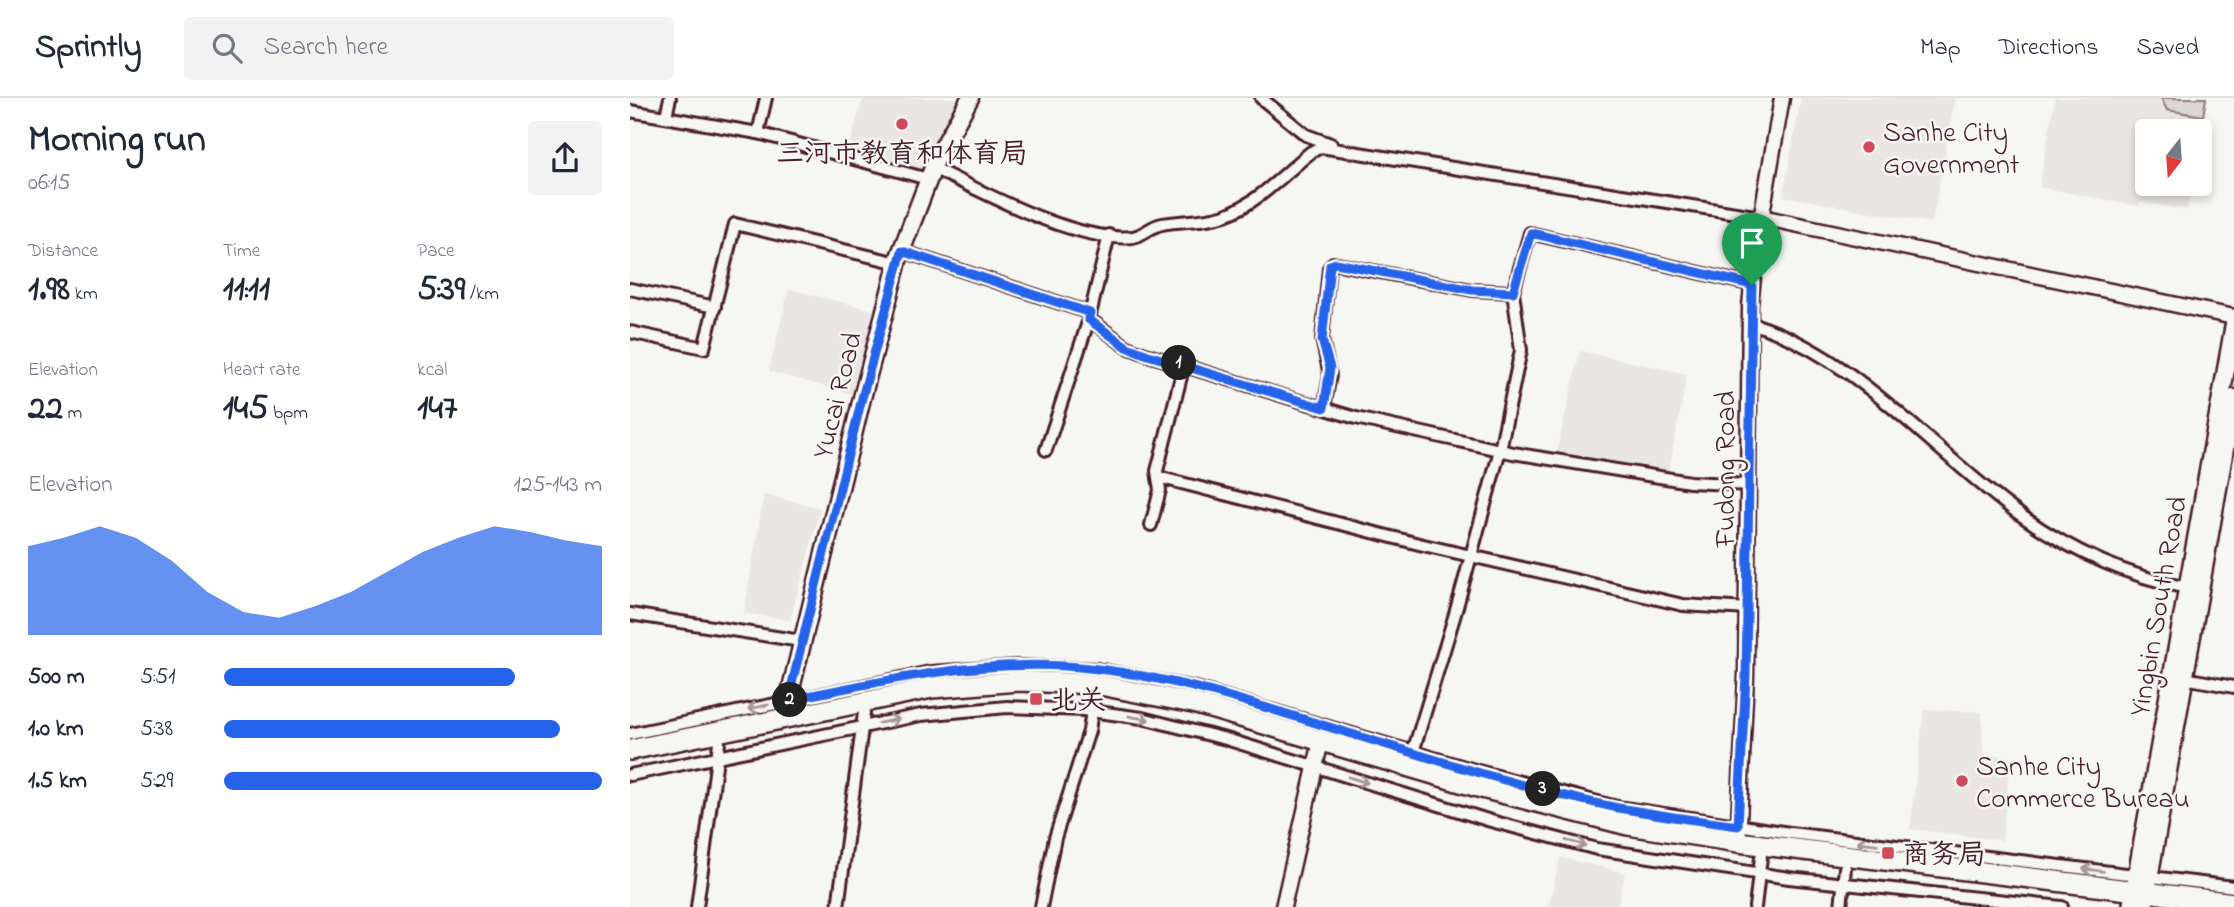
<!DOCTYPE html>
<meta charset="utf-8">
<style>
:root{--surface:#fff;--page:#f2f2f3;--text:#1f2937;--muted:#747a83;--line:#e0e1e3;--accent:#2563eb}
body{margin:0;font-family:"Indie Flower","LXGW WenKai TC",sans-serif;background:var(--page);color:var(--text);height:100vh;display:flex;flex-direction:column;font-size:26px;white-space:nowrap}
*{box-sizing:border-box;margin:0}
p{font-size:23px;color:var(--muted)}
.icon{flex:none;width:38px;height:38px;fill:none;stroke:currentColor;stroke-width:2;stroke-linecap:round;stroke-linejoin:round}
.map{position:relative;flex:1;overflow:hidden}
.panel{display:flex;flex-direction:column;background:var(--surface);width:630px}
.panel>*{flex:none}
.needle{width:46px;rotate:197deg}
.tools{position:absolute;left:1505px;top:21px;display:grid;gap:14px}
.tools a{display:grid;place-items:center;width:77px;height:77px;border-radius:7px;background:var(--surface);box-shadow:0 4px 10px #0003;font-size:35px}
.pin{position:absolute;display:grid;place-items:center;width:60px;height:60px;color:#fff;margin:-72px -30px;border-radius:50% 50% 50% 0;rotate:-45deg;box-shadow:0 0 7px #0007}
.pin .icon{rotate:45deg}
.km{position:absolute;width:35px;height:35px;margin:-18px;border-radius:50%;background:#222;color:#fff;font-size:19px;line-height:35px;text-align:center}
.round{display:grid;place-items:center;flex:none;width:74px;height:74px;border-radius:7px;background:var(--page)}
.head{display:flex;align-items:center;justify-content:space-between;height:119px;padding:0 28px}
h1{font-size:38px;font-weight:700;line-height:52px}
.metrics{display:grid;grid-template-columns:repeat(3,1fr);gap:10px;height:119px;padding:7px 28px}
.metrics div{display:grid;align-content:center}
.metrics b{font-size:35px;font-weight:700}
.metrics small{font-size:19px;font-weight:400}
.metrics p{font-size:19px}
.chart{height:196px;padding:14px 28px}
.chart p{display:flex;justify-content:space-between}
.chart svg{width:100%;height:126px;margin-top:7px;fill:var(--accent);opacity:.7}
ul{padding:0 28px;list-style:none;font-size:23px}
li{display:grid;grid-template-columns:112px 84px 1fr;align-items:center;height:52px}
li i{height:18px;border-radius:9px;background:var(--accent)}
header{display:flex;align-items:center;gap:42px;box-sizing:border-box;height:98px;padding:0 35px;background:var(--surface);border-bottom:2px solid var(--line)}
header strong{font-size:33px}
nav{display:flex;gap:38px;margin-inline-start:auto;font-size:24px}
.search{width:490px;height:63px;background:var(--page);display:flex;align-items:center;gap:18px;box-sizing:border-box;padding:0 24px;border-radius:7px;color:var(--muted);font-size:26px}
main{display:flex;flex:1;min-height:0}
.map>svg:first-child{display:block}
</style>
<header>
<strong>Sprintly</strong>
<div class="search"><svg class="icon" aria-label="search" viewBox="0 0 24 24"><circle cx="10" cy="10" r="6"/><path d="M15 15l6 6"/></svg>Search here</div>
<nav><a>Map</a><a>Directions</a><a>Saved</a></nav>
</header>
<main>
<section class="panel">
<div class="head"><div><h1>Morning run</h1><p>06:15</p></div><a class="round"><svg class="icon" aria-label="share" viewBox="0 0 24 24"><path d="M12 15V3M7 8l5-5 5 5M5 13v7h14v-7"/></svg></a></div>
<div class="metrics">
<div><p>Distance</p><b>1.98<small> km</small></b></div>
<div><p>Time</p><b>11:11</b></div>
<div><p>Pace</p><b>5:39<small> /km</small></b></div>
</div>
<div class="metrics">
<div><p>Elevation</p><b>22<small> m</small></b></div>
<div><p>Heart rate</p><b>145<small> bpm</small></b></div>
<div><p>kcal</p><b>147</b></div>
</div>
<div class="chart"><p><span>Elevation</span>125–143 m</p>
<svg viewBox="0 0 160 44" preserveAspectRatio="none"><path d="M0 44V13L10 10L20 6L30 10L40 18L50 29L60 36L70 38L80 34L90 29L100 22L110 15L120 10L130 6L140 8L150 11L160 13V44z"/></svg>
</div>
<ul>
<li><b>500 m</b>5:51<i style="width:77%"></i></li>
<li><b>1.0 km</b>5:38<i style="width:89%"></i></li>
<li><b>1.5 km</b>5:29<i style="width:100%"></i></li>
</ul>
</section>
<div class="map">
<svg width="1604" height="809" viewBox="0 0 1604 809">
<rect width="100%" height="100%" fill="#f6f6f2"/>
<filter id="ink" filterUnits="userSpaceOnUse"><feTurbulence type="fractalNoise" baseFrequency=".0143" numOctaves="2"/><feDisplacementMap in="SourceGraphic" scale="14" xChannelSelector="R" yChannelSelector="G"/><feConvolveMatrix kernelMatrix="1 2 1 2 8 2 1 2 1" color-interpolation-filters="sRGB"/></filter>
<g filter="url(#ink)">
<!-- built -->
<g fill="#e9e6e3">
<path d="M 233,0 L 332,0 L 294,74 L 219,51 Z"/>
<path d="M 1171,0 L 1325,0 L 1302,125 L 1153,98 Z"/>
<path d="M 1425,0 L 1578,0 L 1570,42 L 1570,33 L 1517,33 L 1517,86 L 1562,86 L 1557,112 L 1510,104 L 1509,108 L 1409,89 Z"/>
<path d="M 159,191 L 243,212 L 222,296 L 139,273 Z"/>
<path d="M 950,253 L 1057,276 L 1038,377 L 926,357 Z"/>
<path d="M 134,397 L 191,410 L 160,522 L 114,515 Z"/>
<path d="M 1294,612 L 1352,614 L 1353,656 L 1380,659 L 1372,742 L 1280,731 Z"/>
<path d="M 930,759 L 995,775 L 987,809 L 919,809 Z"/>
</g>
<!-- green -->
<path fill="#ddd6d5" stroke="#947a80" stroke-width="2" d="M 1531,0 L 1576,0 L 1573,18 L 1537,12 Z"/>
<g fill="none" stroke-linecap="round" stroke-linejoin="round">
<defs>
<g id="minor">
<path d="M 631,0 L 676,37 L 701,46"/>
<path d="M 0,13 L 128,35 L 298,81"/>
<path d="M 36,18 L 40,0"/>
<path d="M 128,35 L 136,0"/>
<path d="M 303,70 C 355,95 446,145 503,139 C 514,137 521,128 532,126 C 553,122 575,124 595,117 C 627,106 655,75 681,54 L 691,49 L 1131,119"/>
<path d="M 272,153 L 460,215"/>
<path d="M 0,191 L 85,209"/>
<path d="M 459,221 L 497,249 L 518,257 L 726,320 L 883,355 L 1060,384 L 1119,387"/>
<path d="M 1120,225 C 1226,256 1304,356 1392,418 C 1441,453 1498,478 1557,490"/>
<path d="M 0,234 L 74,250 L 105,126 L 268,165"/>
<path d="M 694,310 L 700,277 L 692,241 L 699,170 L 703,165 L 842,192 L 883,194"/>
<path d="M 416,352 L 459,221 L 479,137"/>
<path d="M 528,379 L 789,446 L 1053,507 L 1118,511"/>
<path d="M 521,427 L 530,392 L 527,373 L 554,267"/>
<path d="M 0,516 L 171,543"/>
<path d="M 1554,580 L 1604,589"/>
<path d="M 0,636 L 300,574 L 387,568 L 467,571 L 566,590 L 848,673 L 987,709 L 1160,735 L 1604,789"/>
<path d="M 783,654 L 825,516 L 870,352 L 891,252 L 883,194 L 900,135 L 1122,187"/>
<path d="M 0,677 L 291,617 L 377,609 L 453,612 L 512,620 L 596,641 L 861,723 L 967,751 L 1159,780 L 1432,809"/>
<path d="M 67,809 L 89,645"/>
<path d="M 208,809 L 234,615"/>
<path d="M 411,809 L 425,740 L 459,633 L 464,599"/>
<path d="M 1125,809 L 1131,759"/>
<path d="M 1211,809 L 1215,770"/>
</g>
<g id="tertiary">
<path d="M 1131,119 L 1604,219"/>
<path d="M 1108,744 L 1116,577 L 1120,208 L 1126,150 L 1152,0"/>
<path d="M 653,809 L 691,643"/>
</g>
<g id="secondary">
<path d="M 154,619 L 232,300 L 269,159 L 306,62 L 340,0"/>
<path d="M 1501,809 L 1604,226"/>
<path d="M 1514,809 L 1604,300"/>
</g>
<path id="trunk" d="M 0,652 L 302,590 L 388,583 L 465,586 L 563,605 L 844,688 L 998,727 L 1108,744 L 1604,805"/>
</defs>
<!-- minor casing -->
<use href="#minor" stroke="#4a1f2b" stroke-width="16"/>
<!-- tertiary casing -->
<use href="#tertiary" stroke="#4a1f2b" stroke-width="19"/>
<!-- secondary casing -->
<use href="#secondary" stroke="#4a1f2b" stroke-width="21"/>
<!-- trunk casing -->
<use href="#trunk" stroke="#4a1f2b" stroke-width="24"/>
<!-- minor -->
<use href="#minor" stroke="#f6f6f2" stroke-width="10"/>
<!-- tertiary -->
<use href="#tertiary" stroke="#f6f6f2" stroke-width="14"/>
<!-- secondary -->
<use href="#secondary" stroke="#f6f6f2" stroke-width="16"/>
<!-- trunk -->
<use href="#trunk" stroke="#f6f6f2" stroke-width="19"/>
</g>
<!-- one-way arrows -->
<defs><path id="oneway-shaft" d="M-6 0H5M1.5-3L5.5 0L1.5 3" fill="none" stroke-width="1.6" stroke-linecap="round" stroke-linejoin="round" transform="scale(1.75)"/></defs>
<g stroke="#a99598">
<use href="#oneway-shaft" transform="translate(128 609) rotate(168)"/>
<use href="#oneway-shaft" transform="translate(509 620) rotate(10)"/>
<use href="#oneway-shaft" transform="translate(259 623) rotate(-11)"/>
<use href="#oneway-shaft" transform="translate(728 682) rotate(17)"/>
<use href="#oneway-shaft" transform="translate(946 745) rotate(15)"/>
<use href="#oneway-shaft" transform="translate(1237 745) rotate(-173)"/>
<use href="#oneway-shaft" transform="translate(1463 772) rotate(-173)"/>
</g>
</g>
<g fill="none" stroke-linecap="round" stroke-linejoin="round" filter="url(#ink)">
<defs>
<path id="route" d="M 901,135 L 1122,187 L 1116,577 L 1108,728 C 1068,723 1028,717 988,710 C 900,692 813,664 728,638 C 632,609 536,574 435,568 C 341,563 250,583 158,602 L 232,300 L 272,153 L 460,215 L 458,221 L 497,249 L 518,257 L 694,310 L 700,270 L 692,242 L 700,167 L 706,165 L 842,192 L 883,194 Z"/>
</defs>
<!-- route casing -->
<use href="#route" stroke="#fff" stroke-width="14"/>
<!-- route -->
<use href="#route" stroke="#2563eb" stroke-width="9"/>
</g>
<!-- markers -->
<g fill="#d1495b" stroke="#f6f6f2" stroke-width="2.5">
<circle cx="272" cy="26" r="7"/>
<circle cx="1239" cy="49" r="7"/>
<rect x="399" y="594" width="14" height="14" rx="3.5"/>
<circle cx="1332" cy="683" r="7"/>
<rect x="1251" y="748" width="14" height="14" rx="3.5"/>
</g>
<g text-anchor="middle" stroke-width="5" stroke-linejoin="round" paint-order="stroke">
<!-- poi labels -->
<g font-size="28" fill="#4a1f2b" stroke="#f6f6f2" text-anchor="start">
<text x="1253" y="43">Sanhe City<tspan x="1253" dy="32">Government</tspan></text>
<text x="272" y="64" text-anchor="middle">三河市教育和体育局</text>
<text x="420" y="611">北关</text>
<text x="1346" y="677">Sanhe City<tspan x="1346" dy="32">Commerce Bureau</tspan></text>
<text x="1272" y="765">商务局</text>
</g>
<!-- street labels -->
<g font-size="28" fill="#4a1f2b" stroke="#f6f6f2">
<text transform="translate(206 297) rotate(-76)" y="10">Yucai Road</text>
<text transform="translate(1094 371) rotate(-90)" y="10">Fudong Road</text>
<text transform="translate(1527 508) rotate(-80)" y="10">Yingbin South Road</text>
</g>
</g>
</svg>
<div class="tools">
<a><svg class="needle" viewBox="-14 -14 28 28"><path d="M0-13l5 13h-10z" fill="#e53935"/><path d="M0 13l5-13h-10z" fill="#747a83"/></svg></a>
</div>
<div class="pin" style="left:1122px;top:187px;background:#1e9e55"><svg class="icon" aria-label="arrive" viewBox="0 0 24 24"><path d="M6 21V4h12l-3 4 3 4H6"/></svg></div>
<b class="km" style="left:549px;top:265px">1</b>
<b class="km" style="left:160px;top:602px">2</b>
<b class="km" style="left:913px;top:691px">3</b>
</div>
</main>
